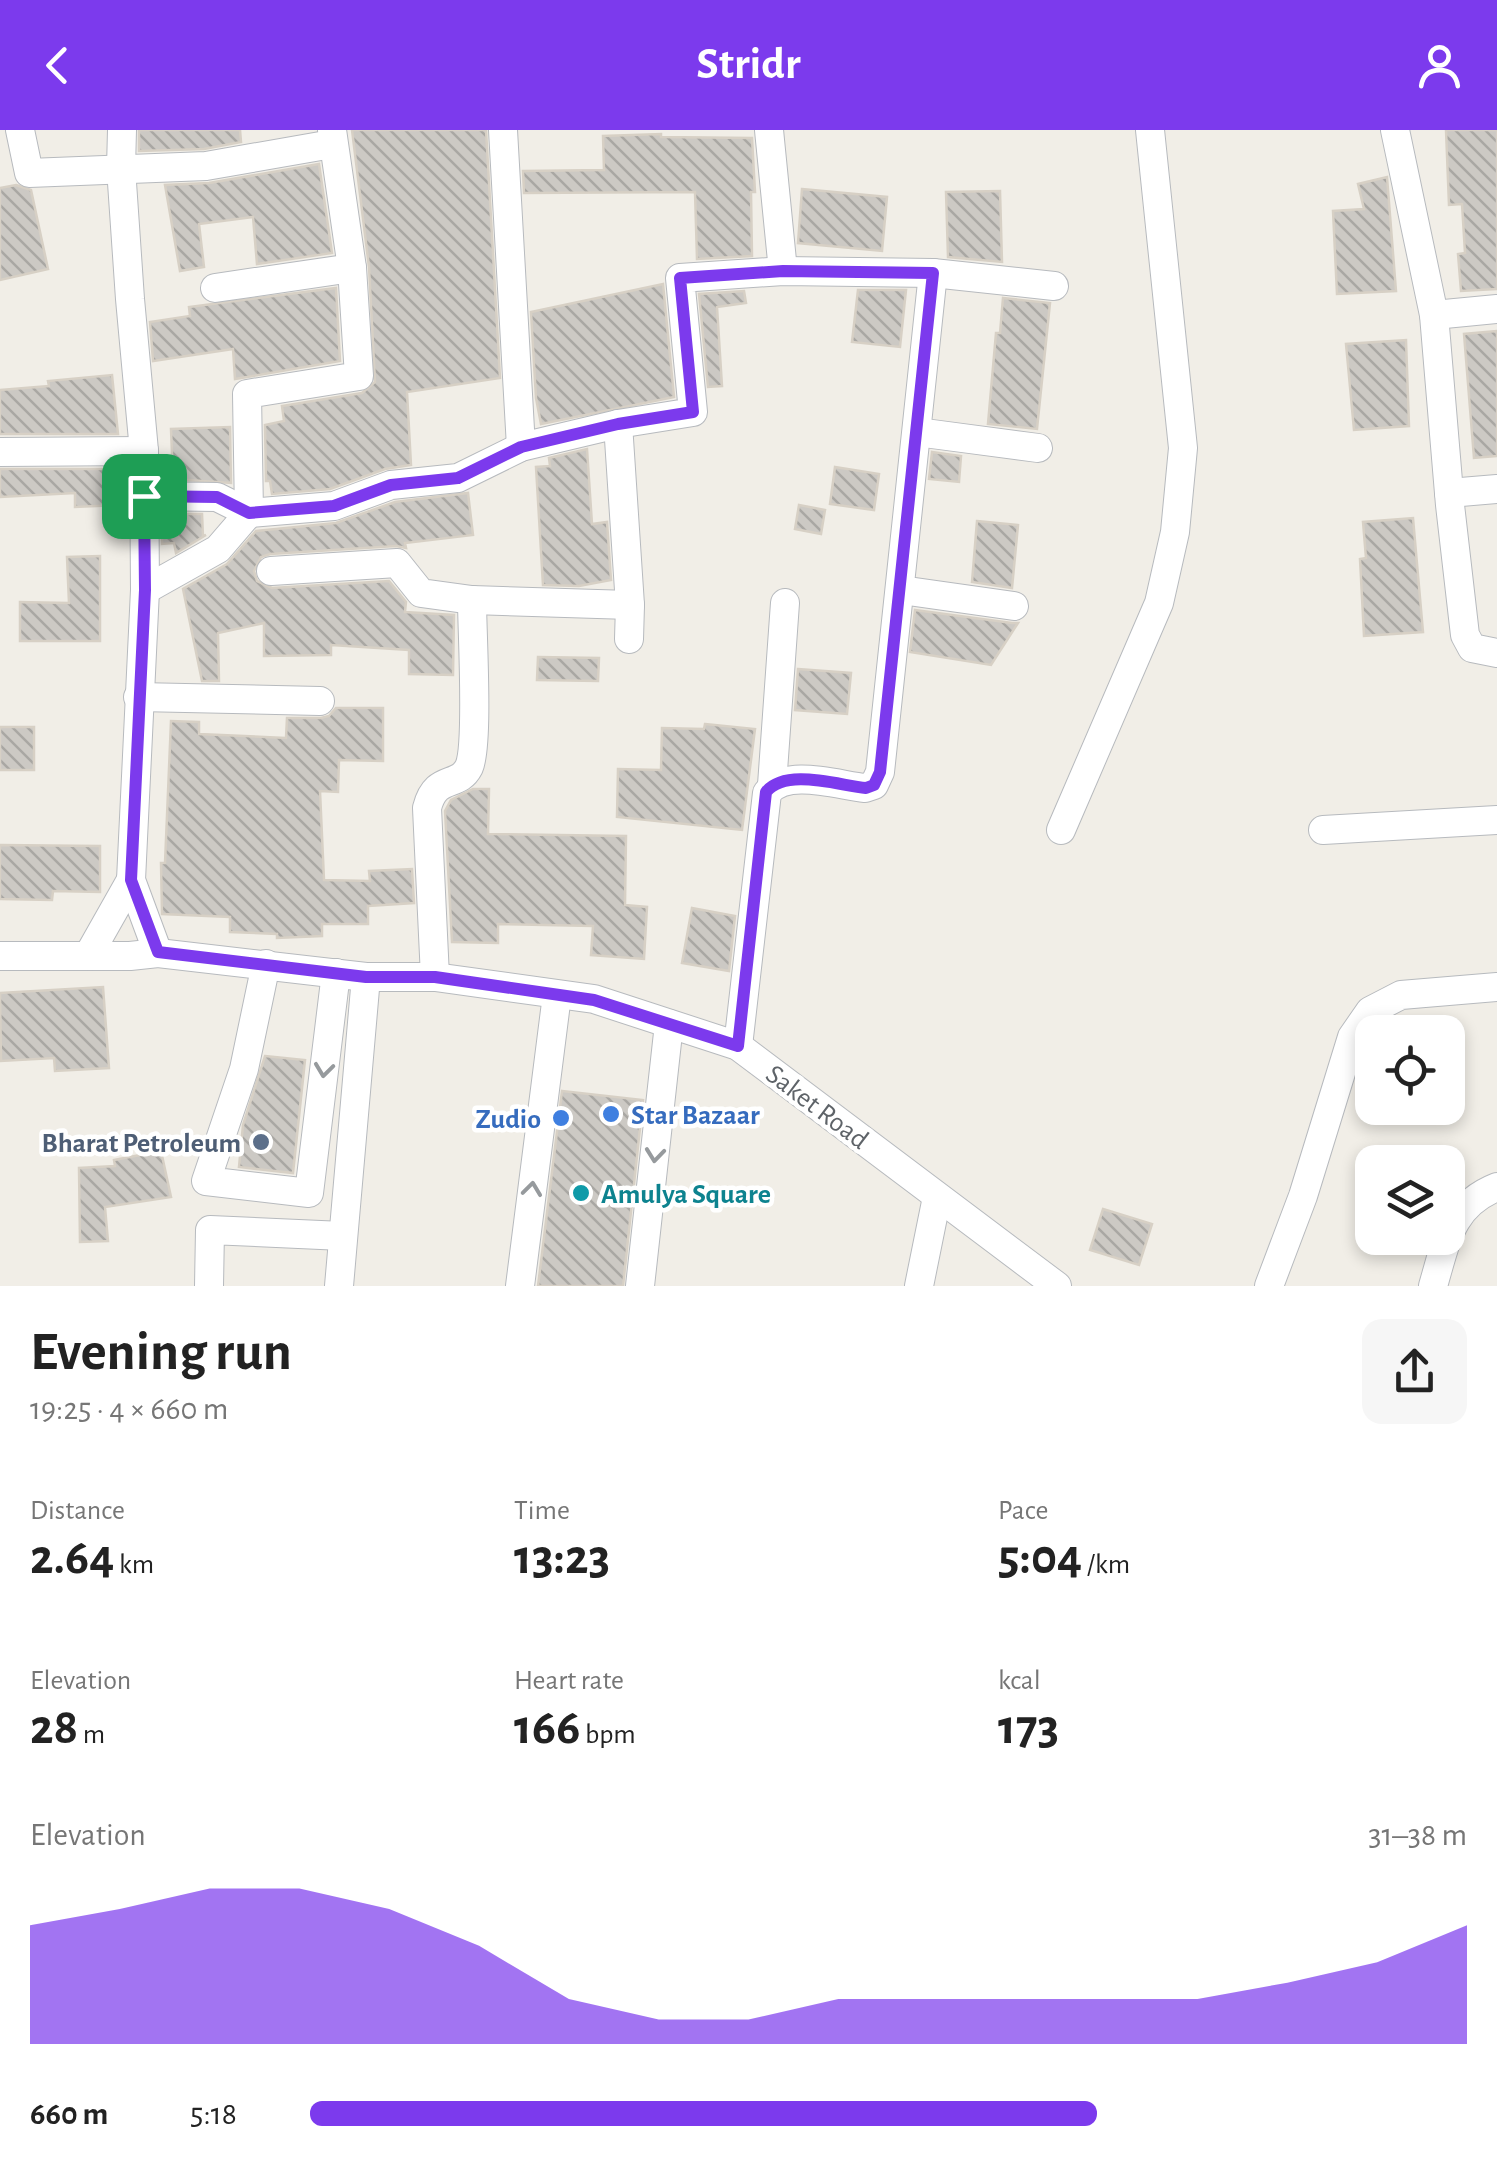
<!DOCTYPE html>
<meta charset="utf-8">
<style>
:root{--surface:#fff;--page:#f6f6f6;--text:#222;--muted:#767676;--accent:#7c3aed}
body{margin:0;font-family:"Alegreya Sans",sans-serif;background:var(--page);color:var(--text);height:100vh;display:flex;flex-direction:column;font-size:38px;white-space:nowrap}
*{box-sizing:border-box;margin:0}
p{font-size:32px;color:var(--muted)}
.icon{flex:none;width:55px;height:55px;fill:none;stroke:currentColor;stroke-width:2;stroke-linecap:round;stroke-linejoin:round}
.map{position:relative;height:1156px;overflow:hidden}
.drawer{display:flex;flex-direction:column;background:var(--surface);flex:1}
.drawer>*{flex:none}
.fabs{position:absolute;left:1355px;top:885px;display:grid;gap:20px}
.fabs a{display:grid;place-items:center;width:110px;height:110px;border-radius:20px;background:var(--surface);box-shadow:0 5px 15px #0003;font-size:50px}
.pin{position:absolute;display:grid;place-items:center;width:85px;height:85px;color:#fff;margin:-42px;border-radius:20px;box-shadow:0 5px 15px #0006}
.round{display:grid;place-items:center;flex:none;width:105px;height:105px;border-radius:20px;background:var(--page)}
.overview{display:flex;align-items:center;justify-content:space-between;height:170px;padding:0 30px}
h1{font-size:55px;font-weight:700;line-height:75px}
.metrics{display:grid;grid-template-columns:repeat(3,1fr);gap:15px;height:170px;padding:10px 30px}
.metrics div{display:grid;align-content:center}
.metrics b{font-size:50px;font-weight:700}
.metrics small{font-size:28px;font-weight:400}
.metrics p{font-size:28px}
.chart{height:280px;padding:20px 30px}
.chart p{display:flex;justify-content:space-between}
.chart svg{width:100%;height:180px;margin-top:10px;fill:var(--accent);opacity:.7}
ul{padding:0 30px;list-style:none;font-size:32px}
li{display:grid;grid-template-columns:160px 120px 1fr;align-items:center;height:75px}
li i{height:25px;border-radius:12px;background:var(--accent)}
header{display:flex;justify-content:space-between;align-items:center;height:130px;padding:0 30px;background:var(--accent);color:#fff;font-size:45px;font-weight:700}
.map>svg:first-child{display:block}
</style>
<header><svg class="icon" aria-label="back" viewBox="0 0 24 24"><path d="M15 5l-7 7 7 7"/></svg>Stridr<svg class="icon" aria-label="person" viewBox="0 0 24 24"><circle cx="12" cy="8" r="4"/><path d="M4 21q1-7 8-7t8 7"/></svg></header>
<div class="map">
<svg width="1497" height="1156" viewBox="0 0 1497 1156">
<defs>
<pattern id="building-back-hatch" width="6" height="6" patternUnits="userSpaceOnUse" patternTransform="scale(2.5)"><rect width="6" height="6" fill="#ccc9c4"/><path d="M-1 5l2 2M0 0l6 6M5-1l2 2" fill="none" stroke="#a9a7a3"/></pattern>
</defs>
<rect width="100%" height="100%" fill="#f1eee7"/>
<!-- building -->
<g fill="url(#building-back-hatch)" stroke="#d7d0c5" stroke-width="2.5">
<path d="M 139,0 L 240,0 L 241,12 L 204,19 L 139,21 Z"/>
<path d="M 352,0 L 486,0 L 500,248 L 407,262 L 411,335 L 385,339 L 330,359 L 272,364 L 270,351 L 266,351 L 265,295 L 284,291 L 282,276 L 362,263 L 375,252 L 369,137 Z"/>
<path d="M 1446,0 L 1497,0 L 1497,159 L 1461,161 L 1458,124 L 1465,123 L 1462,74 L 1449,75 Z"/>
<path d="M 661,4 L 661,7 L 752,8 L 755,62 L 751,62 L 752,126 L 697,129 L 695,62 L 524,63 L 523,41 L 604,40 L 603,6 Z"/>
<path d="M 319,34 L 332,123 L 257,134 L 253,87 L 199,94 L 204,137 L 180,141 L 165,55 L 209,53 Z"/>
<path d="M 1387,47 L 1396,161 L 1337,164 L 1333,81 L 1364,79 L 1358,54 Z"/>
<path d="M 16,55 L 31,60 L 48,139 L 0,150 L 0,58 Z"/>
<path d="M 802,59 L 887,67 L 882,121 L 798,113 Z"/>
<path d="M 1000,61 L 1002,132 L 948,127 L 946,62 Z"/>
<path d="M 663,154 L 674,267 L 541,294 L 536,268 L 531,182 Z"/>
<path d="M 336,158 L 340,231 L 235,249 L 233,219 L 153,231 L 150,192 L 190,186 L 189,177 Z"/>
<path d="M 858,160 L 906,160 L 900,217 L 852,212 Z"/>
<path d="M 744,161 L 746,173 L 717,177 L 722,256 L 708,257 L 699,164 Z"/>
<path d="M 1003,168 L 1050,173 L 1037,299 L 988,294 L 996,203 L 1000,203 Z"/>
<path d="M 1497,201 L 1497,326 L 1474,328 L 1464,204 Z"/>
<path d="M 1406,210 L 1409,296 L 1354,300 L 1346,214 Z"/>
<path d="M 112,245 L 118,304 L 0,304 L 0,260 L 49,256 L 48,251 Z"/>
<path d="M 230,297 L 231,353 L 173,349 L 171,299 Z"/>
<path d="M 587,319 L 592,394 L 607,392 L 611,450 L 579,456 L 543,455 L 536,337 L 550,336 L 549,328 Z"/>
<path d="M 932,322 L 961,326 L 959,352 L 929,349 Z"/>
<path d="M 835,337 L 879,344 L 874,380 L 830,374 Z"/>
<path d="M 0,339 L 117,339 L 119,375 L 75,377 L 75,363 L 0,367 Z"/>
<path d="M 468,363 L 473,405 L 405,413 L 406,418 L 396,416 L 270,424 L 261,427 L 254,441 L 257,451 L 272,458 L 389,451 L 406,472 L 405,482 L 454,485 L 453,545 L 409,544 L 409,520 L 331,515 L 331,525 L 264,526 L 264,493 L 218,503 L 219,551 L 202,551 L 183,459 L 227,434 L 256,401 L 336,393 L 395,372 Z"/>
<path d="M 799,375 L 825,380 L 821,404 L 795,399 Z"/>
<path d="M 162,384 L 202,384 L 203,406 L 206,405 L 176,423 L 174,413 L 162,414 Z"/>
<path d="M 1413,388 L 1423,502 L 1364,506 L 1360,429 L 1366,428 L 1363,392 Z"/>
<path d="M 977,391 L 1018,395 L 1012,458 L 972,452 Z"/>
<path d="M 100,426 L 100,511 L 20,511 L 20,472 L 69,473 L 67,427 Z"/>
<path d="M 915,480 L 1012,493 L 1018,493 L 991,535 L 910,522 Z"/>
<path d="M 538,527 L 599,528 L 598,551 L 537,550 Z"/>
<path d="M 798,539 L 851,543 L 847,584 L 795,580 Z"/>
<path d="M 336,578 L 383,578 L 383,631 L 339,630 L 338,662 L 320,661 L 324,750 L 370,751 L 369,741 L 412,739 L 414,773 L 368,776 L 368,794 L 322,794 L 322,806 L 277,808 L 277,804 L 230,802 L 230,787 L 162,784 L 161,733 L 165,733 L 171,591 L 199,592 L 199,604 L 286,608 L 287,588 L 321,588 L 329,586 Z"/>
<path d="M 705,594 L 755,599 L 742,700 L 617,687 L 618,639 L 661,640 L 662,598 L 704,599 Z"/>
<rect x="0" y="597" width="34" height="43"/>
<path d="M 473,659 L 489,659 L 488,704 L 626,706 L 625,775 L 647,777 L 644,829 L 591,825 L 593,796 L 498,794 L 498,813 L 452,812 L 445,681 L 451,670 Z"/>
<path d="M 0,715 L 100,716 L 100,762 L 53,761 L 52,770 L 0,769 Z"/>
<path d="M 692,778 L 735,786 L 729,841 L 682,833 Z"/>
<path d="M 103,857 L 109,938 L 55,941 L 54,928 L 1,931 L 0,863 Z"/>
<path d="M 265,926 L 305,930 L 293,1043 L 239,1037 L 243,995 Z"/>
<path d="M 562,961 L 643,970 L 623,1156 L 538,1156 Z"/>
<path d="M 161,1021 L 171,1067 L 105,1077 L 108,1111 L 80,1112 L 79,1038 L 115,1036 L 114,1030 Z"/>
<path d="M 1103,1079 L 1152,1094 L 1139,1135 L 1090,1120 Z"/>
</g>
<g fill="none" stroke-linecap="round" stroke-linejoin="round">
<defs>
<g id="minor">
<path d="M 20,0 L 29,43 L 206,36 L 332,14"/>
<path d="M 122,0 L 121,38 L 130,169 L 144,321 L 145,460 L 131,750 L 158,823"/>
<path d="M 503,0 L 521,317"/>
<path d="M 769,0 L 783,141"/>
<path d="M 1395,0 L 1434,185 L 1450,375 L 1465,505 L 1472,518 L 1497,523"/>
<path d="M 215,158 L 352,138"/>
<path d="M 1434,185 L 1497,179"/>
<path d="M 618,294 L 630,475 L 629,509"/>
<path d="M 917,302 L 1038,318"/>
<path d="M 0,322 L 144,321"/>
<path d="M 1449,363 L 1497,359"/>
<path d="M 144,366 L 217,367 L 249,383 L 334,376 L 391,355 L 458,348 L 521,317 L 618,294 L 693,282 L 680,148 L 783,141 L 933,143 L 1054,156"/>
<path d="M 271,441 L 397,433 L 421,463 L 472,470 L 630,475"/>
<path d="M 145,460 L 218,419 L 249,383 L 247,264 L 359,246 L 352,138 L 332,0"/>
<path d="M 901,460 L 1014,476"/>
<path d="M 138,567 L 320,571"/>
<path d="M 772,655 L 785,473"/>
<path d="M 1061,700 L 1159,473 L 1175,402 L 1183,318 L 1150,0"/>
<path d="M 1323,700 L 1497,690"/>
<path d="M 0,826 L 130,826 L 158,823 L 366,847 L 435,847 L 594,869 L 738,916 L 1057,1156"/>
<path d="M 88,826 L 131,750"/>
<path d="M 266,834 L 244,939 L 206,1051 L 309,1063 L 336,843"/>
<path d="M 435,847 L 427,678 C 436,643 458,659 469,637 C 479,614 472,502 472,470"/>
<path d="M 738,916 L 767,663 C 786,638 837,655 865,658 L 874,655 L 880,642 L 933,143"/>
<path d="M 209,1156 L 210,1100 L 343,1106"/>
<path d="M 339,1156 L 366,847"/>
<path d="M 520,1156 L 557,865"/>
<path d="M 640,1156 L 669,894"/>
<path d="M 919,1156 L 937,1067"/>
<path d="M 1269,1156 L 1303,1066 L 1352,907 L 1370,881 L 1401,865 L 1497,857"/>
<path d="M 1433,1156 C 1446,1112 1451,1075 1497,1057"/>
</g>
</defs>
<!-- minor casing -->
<use href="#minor" stroke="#b7babe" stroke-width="30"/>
<!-- minor -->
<use href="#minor" stroke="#fff" stroke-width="28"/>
</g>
<!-- one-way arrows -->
<defs><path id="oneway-chevron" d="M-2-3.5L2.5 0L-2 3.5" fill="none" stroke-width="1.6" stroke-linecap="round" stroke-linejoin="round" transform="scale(2.5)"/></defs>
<g stroke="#969a9d">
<use href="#oneway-chevron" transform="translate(324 940) rotate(97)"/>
<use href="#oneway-chevron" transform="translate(655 1025) rotate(96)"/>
<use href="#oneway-chevron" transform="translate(532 1059) rotate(-83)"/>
</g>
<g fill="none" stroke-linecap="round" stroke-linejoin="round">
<defs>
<path id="route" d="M 783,141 L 933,143 L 880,642 L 874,655 L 866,658 C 837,655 786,638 766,662 L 738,916 L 594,870 L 435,847 L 366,847 L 158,822 L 131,750 L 145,460 L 144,366 L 217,367 L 249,383 L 334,376 L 391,355 L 458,348 L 521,317 L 618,294 L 693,282 L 680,148 Z"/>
</defs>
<!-- route casing -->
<use href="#route" stroke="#fff" stroke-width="20"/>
<!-- route -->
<use href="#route" stroke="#7c3aed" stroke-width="12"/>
</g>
<!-- markers -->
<g fill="#3f7fe0" stroke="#fff" stroke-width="4">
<circle cx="611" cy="984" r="10"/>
<circle cx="561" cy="988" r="10"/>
</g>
<circle fill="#5c6f8a" stroke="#fff" stroke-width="4" cx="261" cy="1012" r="10"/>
<circle fill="#0f9aa8" stroke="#fff" stroke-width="4" cx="581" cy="1063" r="10"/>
<g text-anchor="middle" stroke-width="9" stroke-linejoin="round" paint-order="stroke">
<!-- street labels -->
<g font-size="28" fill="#5e6368" stroke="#fff">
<text transform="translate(818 976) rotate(37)" y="10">Saket Road</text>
</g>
<!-- shop labels -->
<g font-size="28" font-weight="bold" fill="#366cbe" stroke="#fff" text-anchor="start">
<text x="631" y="994">Star Bazaar</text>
<text x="541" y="998" text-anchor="end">Zudio</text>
</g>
<!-- service labels -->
<g font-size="28" font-weight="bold" fill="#4e5e75" stroke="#fff" text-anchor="end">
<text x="241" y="1022">Bharat Petroleum</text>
</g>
<!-- culture labels -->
<g font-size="28" font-weight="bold" fill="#0d838f" stroke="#fff" text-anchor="start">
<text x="601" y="1073">Amulya Square</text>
</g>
</g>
</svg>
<div class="fabs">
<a><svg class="icon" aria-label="locate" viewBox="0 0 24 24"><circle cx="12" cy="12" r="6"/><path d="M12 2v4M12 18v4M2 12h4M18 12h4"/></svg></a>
<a><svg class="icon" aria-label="layers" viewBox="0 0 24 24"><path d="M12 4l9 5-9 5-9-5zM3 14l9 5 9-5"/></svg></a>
</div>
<div class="pin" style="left:144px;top:366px;background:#1e9e55"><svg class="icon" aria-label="arrive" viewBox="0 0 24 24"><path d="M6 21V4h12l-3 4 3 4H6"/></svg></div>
</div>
<section class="drawer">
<div class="overview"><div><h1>Evening run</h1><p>19:25 · 4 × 660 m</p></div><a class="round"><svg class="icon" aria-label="share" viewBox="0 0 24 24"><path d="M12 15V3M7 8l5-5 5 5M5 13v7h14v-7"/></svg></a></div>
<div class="metrics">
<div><p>Distance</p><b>2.64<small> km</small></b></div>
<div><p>Time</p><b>13:23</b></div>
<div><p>Pace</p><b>5:04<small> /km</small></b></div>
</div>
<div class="metrics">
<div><p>Elevation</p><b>28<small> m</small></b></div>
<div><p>Heart rate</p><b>166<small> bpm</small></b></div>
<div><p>kcal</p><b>173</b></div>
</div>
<div class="chart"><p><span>Elevation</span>31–38 m</p>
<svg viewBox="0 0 160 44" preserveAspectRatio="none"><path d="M0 44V15L10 11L20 6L30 6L40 11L50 20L60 33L70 38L80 38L90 33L100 33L110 33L120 33L130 33L140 29L150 24L160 15V44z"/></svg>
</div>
<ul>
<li><b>660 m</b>5:18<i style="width:68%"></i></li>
</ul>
</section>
